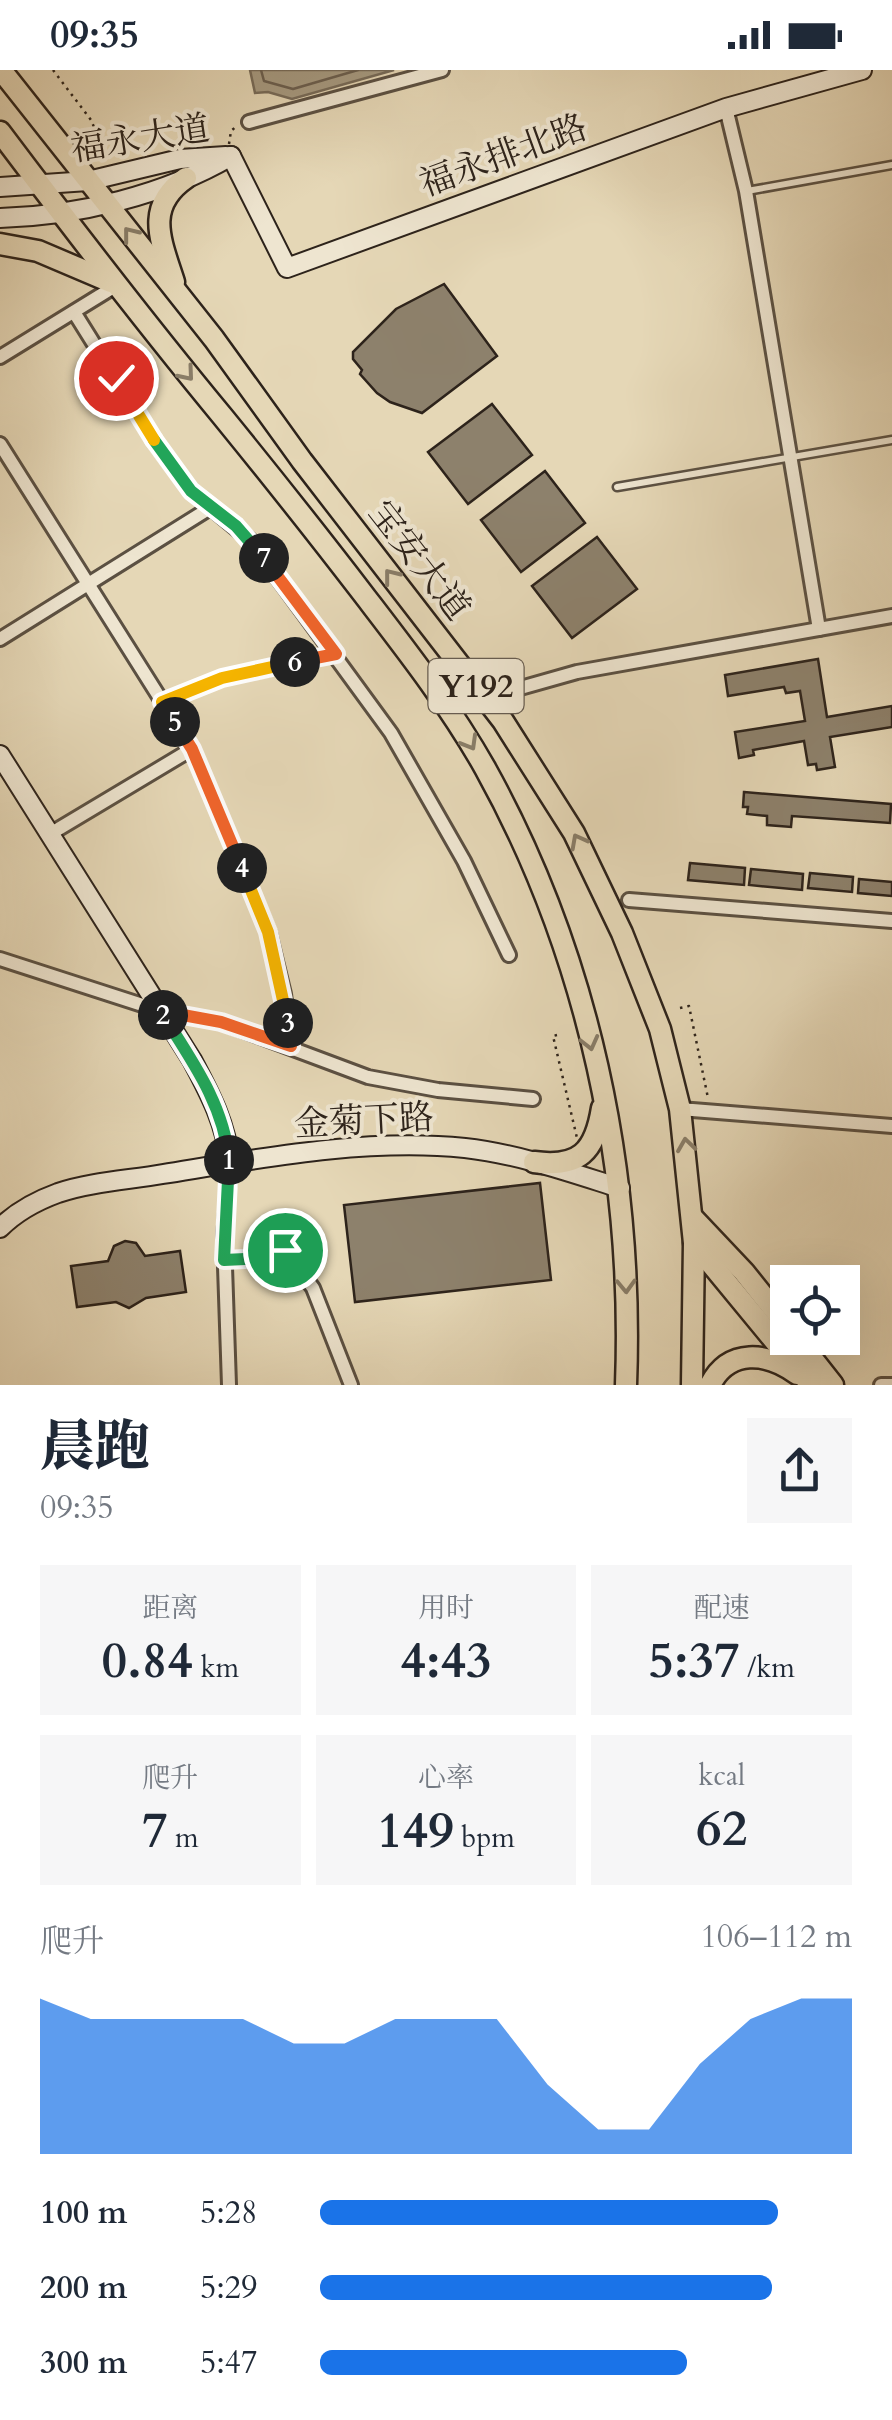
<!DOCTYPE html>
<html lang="zh">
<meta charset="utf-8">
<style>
:root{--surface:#fff;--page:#f6f6f7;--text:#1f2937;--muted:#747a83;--accent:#1a73e8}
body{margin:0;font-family:Cardo,"Noto Serif SC",serif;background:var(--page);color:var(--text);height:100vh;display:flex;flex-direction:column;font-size:38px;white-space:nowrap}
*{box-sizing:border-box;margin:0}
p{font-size:32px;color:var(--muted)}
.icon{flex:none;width:55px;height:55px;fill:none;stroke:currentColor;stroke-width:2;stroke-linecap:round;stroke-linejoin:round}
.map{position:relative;height:1315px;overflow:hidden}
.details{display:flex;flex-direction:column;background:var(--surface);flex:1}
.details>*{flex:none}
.buttons{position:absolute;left:770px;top:1195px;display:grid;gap:20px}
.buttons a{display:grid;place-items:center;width:90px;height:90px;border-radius:0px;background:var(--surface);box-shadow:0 10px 40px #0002;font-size:50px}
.pin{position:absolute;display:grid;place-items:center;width:85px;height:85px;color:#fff;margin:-42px;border:5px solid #fff;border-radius:50%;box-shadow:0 2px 10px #0007}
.km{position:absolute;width:50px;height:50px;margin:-25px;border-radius:50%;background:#222;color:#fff;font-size:28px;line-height:50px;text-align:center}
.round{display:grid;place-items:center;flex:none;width:105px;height:105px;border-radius:0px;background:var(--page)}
.summary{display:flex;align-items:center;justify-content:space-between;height:170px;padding:0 40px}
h1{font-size:55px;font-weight:800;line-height:75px}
.metrics{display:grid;grid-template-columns:repeat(3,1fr);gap:15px;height:170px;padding:10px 40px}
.metrics div{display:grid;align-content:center;border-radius:0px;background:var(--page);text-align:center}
.metrics b{font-size:50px;font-weight:800}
.metrics small{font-size:28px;font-weight:400}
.metrics p{font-size:28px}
.chart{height:280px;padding:20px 40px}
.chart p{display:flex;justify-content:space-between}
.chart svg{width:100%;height:180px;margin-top:10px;fill:var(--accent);opacity:.7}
ul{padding:0 40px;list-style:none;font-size:32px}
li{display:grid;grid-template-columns:160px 120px 1fr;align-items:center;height:75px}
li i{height:25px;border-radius:12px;background:var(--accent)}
.status{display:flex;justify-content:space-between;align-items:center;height:70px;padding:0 50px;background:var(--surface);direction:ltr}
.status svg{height:28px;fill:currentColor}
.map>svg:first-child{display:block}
</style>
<div class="status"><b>09:35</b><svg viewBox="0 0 49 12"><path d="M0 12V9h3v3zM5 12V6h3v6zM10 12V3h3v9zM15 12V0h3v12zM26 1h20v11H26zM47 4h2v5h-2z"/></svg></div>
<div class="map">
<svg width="892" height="1315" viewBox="0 0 892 1315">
<rect width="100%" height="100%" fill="#e5d7b6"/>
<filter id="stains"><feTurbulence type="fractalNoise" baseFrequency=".002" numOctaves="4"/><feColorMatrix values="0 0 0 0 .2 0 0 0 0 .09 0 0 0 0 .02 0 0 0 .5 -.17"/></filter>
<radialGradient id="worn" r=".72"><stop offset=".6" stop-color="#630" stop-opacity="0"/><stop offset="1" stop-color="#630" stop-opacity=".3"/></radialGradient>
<!-- water -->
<path fill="#a69a81" stroke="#766a58" stroke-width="2.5" d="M 250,0 L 394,0 L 292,29 L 268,22 L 255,23 Z"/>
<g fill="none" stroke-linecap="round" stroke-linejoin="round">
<!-- shore -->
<path stroke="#6a5e4e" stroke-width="2.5" d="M 261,0 L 264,11 L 293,19 L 358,0"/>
</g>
<!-- building -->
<g fill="#8d816c" stroke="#2d231b" stroke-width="2.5">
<path d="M 444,214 L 497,286 L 422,343 L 390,332 L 377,323 L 360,304 L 362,300 L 353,289 L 353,282 L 396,239 Z"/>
<path d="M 492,334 L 532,385 L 468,434 L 428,382 Z"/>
<path d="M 545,401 L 585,453 L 521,502 L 481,450 Z"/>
<path d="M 597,467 L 637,519 L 572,568 L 532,516 Z"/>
<path d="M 818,589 L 827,647 L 892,636 L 892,657 L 830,667 L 835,697 L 817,700 L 816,694 L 808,695 L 804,671 L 753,680 L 754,685 L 739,688 L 735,662 L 805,651 L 800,621 L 786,623 L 784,617 L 728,626 L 725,605 Z"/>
<path d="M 744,722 L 891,734 L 890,753 L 792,746 L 791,757 L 767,755 L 767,746 L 747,744 L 748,737 L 743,737 Z"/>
<path d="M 690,793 L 745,798 L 744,815 L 688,810 Z"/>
<path d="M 751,799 L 803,804 L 802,820 L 749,815 Z"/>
<path d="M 810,803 L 853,807 L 852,822 L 808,818 Z"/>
<path d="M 859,809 L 892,812 L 892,826 L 858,823 Z"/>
<path d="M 540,1113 L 551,1210 L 355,1232 L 344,1135 Z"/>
<path d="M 125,1171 L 136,1173 L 145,1186 L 180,1181 L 186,1222 L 146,1228 L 129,1238 L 116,1232 L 77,1237 L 71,1196 L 108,1191 L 114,1176 Z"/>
</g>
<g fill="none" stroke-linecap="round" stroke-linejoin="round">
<defs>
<g id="lane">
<path d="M 747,121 L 892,95"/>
<path d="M 617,417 L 892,370"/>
</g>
<g id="street">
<path d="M 726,38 L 746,121 L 819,559"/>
<path d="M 249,52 L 442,0"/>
<path d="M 74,242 L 157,375 L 191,421 L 250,470 L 391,663 L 464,791 L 509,885"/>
<path d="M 0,287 L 117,215"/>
<path d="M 0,374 L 192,679 L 269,863 L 284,924 L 291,976"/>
<path d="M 0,569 L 210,438"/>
<path d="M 485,628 L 577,602 L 892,546"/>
<path d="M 162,632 L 222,608 L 336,584"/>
<path d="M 50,764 L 192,679"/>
<path d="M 629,830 L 892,851"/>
<path d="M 0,889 L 161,941 L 221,952 L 368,1007 L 438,1020 L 533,1029"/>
<path d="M 680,1039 L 892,1056"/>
<path d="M 225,1190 L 266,1188 L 285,1180 L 313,1218 L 351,1315"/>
<path d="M 229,1315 L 224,1167 L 230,1093"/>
<path d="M 881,1315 L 892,1315"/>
</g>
<g id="secondary">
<path d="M 231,86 L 287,198 L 726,38 L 862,0"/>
<path d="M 0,117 L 88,111 L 180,89 L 226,86"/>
<path d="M 0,148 C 77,146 165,125 231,86"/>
<path d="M 0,685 L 192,990 C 210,1024 226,1054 230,1093"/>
<path d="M 0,1158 C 17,1141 36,1131 58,1123 C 91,1112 129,1110 163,1104 C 262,1088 365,1068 465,1078 C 518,1084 569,1102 620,1118"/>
</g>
<g id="primary">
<path d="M 1,0 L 214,269 L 302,391 L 503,651 L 574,763 L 622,863 L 660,959 L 680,1039 L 694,1173 L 692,1315"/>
<path d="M 0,62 C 73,159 146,254 223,347 C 271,406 318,465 364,525 C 407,581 450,636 485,698 C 589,885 634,1102 626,1315"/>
<path d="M 0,174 L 38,181 L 111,212"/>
<path d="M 174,212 C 161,171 144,137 186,108"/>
<path d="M 534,1092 C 579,1098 595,1082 602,1038"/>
<path d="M 693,1148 L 744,1202 L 788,1257"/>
<path d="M 694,1173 L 811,1315"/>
<path d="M 796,1268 L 833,1315"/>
<path d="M 710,1315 C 729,1278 767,1282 797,1304"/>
</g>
</defs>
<!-- lane casing -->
<use href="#lane" stroke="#5b5042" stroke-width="11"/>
<!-- street casing -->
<use href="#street" stroke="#5b5042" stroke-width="18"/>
<!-- secondary casing -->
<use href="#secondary" stroke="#2d231b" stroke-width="22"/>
<!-- primary casing -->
<use href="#primary" stroke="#2d231b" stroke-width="25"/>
<!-- path -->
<g stroke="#2d231b" stroke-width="2.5" stroke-dasharray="2.5 5" stroke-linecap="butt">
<path d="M 53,0 L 91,50 L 104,81 L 85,82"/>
<path d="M 229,74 L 231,61 L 238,55"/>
<path d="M 680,938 L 689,936 L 708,1028"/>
<path d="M 557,965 L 553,966 L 577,1068"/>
</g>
<!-- lane -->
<use href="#lane" stroke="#eee5d0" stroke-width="6"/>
<!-- street -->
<use href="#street" stroke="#eee5d0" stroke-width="12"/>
<!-- secondary -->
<use href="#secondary" stroke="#eee5d0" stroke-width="18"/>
<!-- primary -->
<use href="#primary" stroke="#e5d7b6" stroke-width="20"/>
</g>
<!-- one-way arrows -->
<defs><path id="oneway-chevron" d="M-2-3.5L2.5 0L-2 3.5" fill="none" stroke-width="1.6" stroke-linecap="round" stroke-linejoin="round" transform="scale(2.5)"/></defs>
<g stroke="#897d68">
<use href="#oneway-chevron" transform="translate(130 164) rotate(-128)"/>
<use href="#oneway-chevron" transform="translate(187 304) rotate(50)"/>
<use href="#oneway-chevron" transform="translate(391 506) rotate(-128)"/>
<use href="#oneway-chevron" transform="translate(470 673) rotate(60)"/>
<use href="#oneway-chevron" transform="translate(578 771) rotate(-118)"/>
<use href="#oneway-chevron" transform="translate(590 973) rotate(76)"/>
<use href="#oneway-chevron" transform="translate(686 1075) rotate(-98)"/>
<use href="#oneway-chevron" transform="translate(626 1216) rotate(88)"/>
</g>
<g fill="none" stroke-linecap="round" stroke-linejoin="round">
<defs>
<path id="split-1" d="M 229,1090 L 224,1190 L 266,1188 L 285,1180"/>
<path id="split-2" d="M 163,945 C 192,991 224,1035 229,1090"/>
<path id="split-3" d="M 163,945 L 161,941 L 221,952 L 291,976 L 288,953"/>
<path id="split-4" d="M 242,798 L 268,862 L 288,953"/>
<path id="split-5" d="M 175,652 L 192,679 L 242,798"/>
<path id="split-6" d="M 175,652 L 162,632 L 222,608 L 295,592"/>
<path id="split-7" d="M 264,488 L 336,584 L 295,592"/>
<path id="split-8" d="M 154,370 L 191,421 L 236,456 L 264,488"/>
<path id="split-9" d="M 116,308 L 154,370"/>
</defs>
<!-- split-1 casing -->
<use href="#split-1" stroke="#fff" stroke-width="20"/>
<!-- split-2 casing -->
<use href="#split-2" stroke="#fff" stroke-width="20"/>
<!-- split-3 casing -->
<use href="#split-3" stroke="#fff" stroke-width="20"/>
<!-- split-4 casing -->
<use href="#split-4" stroke="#fff" stroke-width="20"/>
<!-- split-5 casing -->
<use href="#split-5" stroke="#fff" stroke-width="20"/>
<!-- split-6 casing -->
<use href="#split-6" stroke="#fff" stroke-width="20"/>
<!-- split-7 casing -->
<use href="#split-7" stroke="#fff" stroke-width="20"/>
<!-- split-8 casing -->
<use href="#split-8" stroke="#fff" stroke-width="20"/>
<!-- split-9 casing -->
<use href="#split-9" stroke="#fff" stroke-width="20"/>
<!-- split-1 -->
<use href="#split-1" stroke="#22a559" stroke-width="12"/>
<!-- split-2 -->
<use href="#split-2" stroke="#22a559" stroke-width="12"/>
<!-- split-3 -->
<use href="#split-3" stroke="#f0652b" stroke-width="12"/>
<!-- split-4 -->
<use href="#split-4" stroke="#f5b400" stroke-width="12"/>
<!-- split-5 -->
<use href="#split-5" stroke="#f0652b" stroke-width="12"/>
<!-- split-6 -->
<use href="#split-6" stroke="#f5b400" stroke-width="12"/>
<!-- split-7 -->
<use href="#split-7" stroke="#f0652b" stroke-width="12"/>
<!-- split-8 -->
<use href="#split-8" stroke="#22a559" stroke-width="12"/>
<!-- split-9 -->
<use href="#split-9" stroke="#f5b400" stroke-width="12"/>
</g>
<g text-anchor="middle" stroke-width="8" stroke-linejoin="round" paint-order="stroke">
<!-- shield labels -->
<rect fill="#eee5d0" stroke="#675d51" stroke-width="2.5" x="428.5" y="589" width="95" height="54" rx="8"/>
<g font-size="32" font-weight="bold" fill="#2d231b">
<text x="476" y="627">Y192</text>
</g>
<!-- street labels -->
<g font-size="35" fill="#2d231b" stroke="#eee5d0">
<text transform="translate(140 68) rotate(-9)" y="12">福永大道</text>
<text transform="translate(503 85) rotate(-20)" y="12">福永排北路</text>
<text transform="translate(420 490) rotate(52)" y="12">宝安大道</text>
<text transform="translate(364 1050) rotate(-3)" y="12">金菊下路</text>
</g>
</g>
<rect width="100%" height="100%" filter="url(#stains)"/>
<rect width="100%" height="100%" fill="url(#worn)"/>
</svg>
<div class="buttons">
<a><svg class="icon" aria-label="locate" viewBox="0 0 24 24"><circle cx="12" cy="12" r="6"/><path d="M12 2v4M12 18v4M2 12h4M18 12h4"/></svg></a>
</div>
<div class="pin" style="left:285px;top:1180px;background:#1e9e55"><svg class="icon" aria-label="arrive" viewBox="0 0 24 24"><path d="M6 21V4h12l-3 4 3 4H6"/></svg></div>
<div class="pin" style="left:116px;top:308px;background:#d93025"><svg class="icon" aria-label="check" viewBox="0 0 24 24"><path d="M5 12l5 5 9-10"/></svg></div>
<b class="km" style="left:229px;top:1090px">1</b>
<b class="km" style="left:163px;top:945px">2</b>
<b class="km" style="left:288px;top:953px">3</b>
<b class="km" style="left:242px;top:798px">4</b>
<b class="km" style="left:175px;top:652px">5</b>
<b class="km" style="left:295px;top:592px">6</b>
<b class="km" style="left:264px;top:488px">7</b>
</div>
<section class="details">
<div class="summary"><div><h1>晨跑</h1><p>09:35</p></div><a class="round"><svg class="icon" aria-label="share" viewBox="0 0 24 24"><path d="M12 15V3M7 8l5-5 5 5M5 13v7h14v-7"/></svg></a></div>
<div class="metrics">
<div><p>距离</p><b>0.84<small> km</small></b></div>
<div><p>用时</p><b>4:43</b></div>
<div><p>配速</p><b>5:37<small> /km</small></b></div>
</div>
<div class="metrics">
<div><p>爬升</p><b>7<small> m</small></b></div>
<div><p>心率</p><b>149<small> bpm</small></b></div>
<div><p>kcal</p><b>62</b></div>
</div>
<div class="chart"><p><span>爬升</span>106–112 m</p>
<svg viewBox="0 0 160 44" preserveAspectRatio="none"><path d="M0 44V6L10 11L20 11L30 11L40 11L50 17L60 17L70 11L80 11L90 11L100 27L110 38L120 38L130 22L140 11L150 6L160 6V44z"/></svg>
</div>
<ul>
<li><b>100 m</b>5:28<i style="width:86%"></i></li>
<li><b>200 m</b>5:29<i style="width:85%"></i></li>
<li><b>300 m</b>5:47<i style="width:69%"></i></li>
</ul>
</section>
